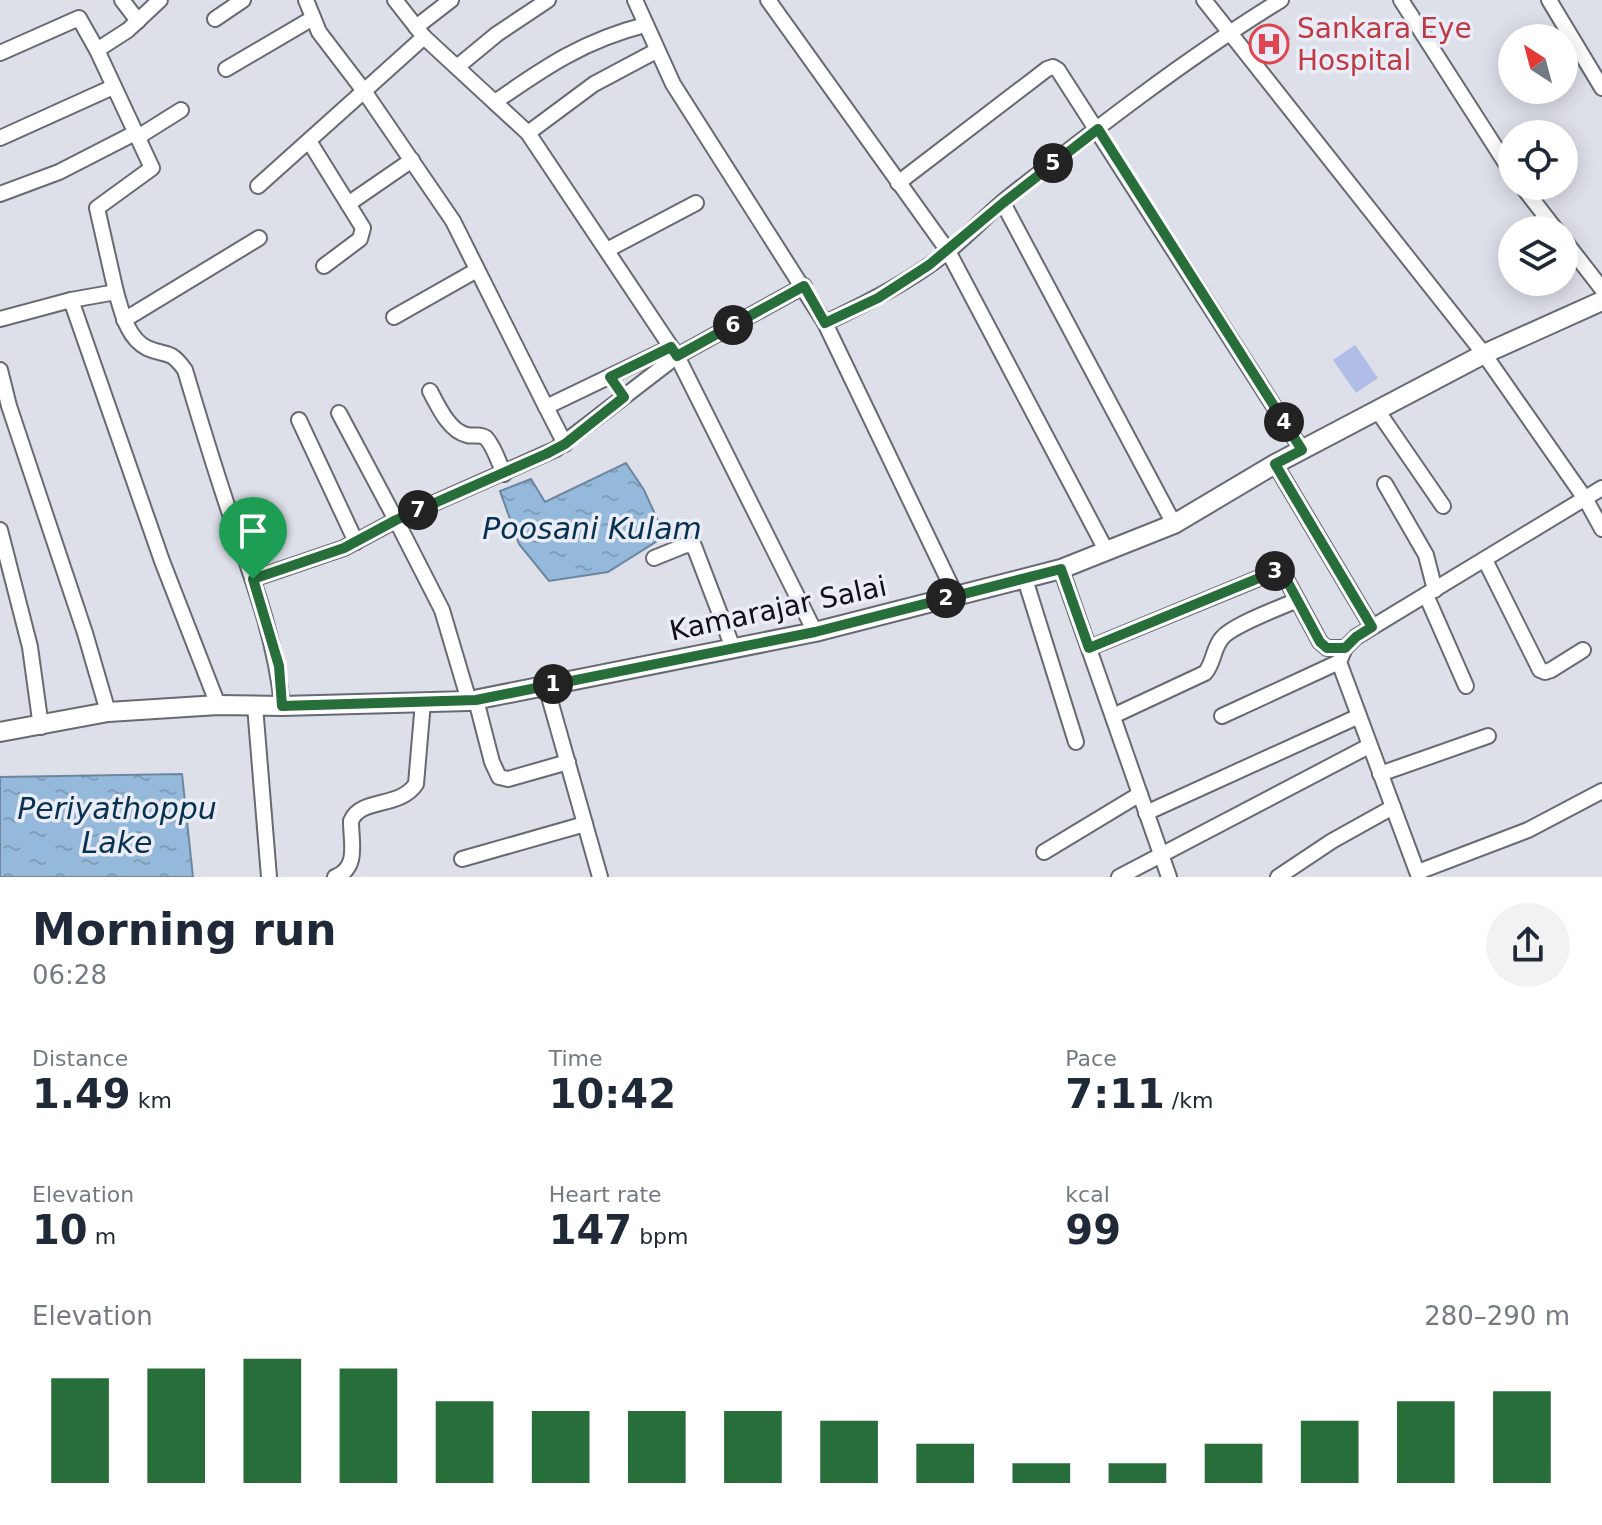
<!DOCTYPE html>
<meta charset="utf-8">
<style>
:root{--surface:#fff;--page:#f2f2f3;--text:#1f2937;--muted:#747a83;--accent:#276e3a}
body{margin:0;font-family:"DejaVu Sans",sans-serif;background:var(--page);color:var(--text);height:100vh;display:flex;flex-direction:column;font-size:30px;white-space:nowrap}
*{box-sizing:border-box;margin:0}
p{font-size:26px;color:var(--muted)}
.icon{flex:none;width:44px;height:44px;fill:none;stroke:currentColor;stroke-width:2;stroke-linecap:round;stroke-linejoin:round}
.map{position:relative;height:877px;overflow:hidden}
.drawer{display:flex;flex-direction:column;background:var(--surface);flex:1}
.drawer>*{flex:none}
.needle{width:52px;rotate:324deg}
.fabs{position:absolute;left:1498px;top:24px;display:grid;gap:16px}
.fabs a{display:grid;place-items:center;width:80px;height:80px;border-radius:50%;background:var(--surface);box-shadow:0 4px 20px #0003;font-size:40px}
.pin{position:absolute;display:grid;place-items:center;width:68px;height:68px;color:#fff;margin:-82px -34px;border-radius:50% 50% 50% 0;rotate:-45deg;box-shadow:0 0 8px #0007}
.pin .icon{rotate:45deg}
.km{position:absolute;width:40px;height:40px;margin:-20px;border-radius:50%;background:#222;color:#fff;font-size:22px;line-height:40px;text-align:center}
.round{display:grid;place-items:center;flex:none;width:84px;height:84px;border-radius:42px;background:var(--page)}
.headline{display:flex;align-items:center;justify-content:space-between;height:136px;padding:0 32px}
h1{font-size:44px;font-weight:600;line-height:60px}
.figures{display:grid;grid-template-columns:repeat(3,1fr);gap:12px;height:136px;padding:8px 32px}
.figures div{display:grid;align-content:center}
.figures b{font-size:40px;font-weight:600}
.figures small{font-size:22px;font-weight:400}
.figures p{font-size:22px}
.chart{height:224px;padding:16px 32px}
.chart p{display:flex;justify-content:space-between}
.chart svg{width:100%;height:144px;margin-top:8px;stroke:var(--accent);stroke-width:6}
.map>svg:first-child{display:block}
</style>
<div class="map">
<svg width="1602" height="877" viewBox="0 0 1602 877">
<defs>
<pattern id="water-ripples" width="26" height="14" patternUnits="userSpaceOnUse" patternTransform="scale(2)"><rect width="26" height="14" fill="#95b9da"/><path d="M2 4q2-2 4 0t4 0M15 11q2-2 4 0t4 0" fill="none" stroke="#7f9eba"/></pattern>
</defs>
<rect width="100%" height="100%" fill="#dde0e9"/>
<!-- water -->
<g fill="url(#water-ripples)" stroke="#6d869f" stroke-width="2">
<path d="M 626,463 L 644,490 L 665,536 L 608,572 L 549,581 L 519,544 L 500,491 L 531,479 L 545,502 Z"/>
<path d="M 182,774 L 193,877 L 0,877 L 0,777 Z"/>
</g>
<!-- building -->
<g fill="#b0bde7">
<path d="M 1281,26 L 1291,39 L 1268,55 L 1259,41 Z"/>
<path d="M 1355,345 L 1378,378 L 1356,393 L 1333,360 Z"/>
</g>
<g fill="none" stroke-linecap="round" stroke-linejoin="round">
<defs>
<g id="minor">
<path d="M 122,0 L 138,21"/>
<path d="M 306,0 L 319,32 L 364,91 L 424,37"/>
<path d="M 395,0 L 424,37 L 528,133 L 677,356 L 815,632"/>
<path d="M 635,0 L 673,84 L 825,323 L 956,596"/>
<path d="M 768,0 L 948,251 L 1107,552"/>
<path d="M 1204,0 L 1484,354 L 1586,500 L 1602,529"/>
<path d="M 1401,0 L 1512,173"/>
<path d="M 1549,0 L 1602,88"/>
<path d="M 215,19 L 243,0"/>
<path d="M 416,27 L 451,0"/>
<path d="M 0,53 L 79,18 L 97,50"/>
<path d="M 457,67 L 497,34 L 548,0"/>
<path d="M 226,69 L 313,18"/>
<path d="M 495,102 C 545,67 585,40 645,25"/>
<path d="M 528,133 L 594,84 L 656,51"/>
<path d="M 138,137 L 181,110"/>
<path d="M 0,138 L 113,87"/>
<path d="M 309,141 L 363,228 L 360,239 L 324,266"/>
<path d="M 898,183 L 1047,69 L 1053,67 L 1058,70 L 1302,450"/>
<path d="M 258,186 L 364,91 L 453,221 L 546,407 L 671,347"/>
<path d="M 1522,186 L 1556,230"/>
<path d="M 0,194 L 59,172 L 135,133"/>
<path d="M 1003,203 L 1174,524"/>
<path d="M 348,204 L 412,160"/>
<path d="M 1564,240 L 1602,289"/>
<path d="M 607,250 L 696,203"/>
<path d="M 116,292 L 97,208 L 152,168 L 97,50 L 128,30 L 160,0"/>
<path d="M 71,300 L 162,561 L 218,705"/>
<path d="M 394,317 L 477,270"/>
<path d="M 0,319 L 71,300 L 116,292 C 122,312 127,338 147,348 C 167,357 169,348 185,370 C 199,417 213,464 229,511 C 251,575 276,639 282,706"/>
<path d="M 124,320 L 259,238"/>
<path d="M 825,323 C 867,303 909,282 946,253 C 967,236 985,217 1005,200 C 1094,130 1185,59 1281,0"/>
<path d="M 0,370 L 9,406 L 85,633 L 108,712"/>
<path d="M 430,391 C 438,406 449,431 467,435 C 474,437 480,433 486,438 C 494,446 499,463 504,474"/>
<path d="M 546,407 L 565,444"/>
<path d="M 1377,410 L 1443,506"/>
<path d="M 339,413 L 396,520 L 556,449 L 677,356 L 804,286"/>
<path d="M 299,420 L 356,542"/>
<path d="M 1275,464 L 1372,627"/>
<path d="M 1385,484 L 1426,555 L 1435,590"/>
<path d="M 0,530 L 30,647 L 41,727"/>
<path d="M 654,558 L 686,545 L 694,546 L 733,648"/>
<path d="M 1485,560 L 1540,670 L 1545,672 L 1551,670 L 1583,650"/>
<path d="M 1061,569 L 1169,877"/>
<path d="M 253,579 L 344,548 L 396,520 L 442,610 L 469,701"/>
<path d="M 1025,579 L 1076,742"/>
<path d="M 1426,595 L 1466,686"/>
<path d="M 1089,648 L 1276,571 L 1282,572 L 1285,577 L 1320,642 L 1327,648 L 1345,648"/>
<path d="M 546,686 L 600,877"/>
<path d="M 476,700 L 492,762 L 499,777 L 508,779 L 568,762"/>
<path d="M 255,706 L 269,877"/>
<path d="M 1113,716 L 1205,673 C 1214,663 1213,648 1222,638 C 1232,625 1280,608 1297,600"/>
<path d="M 1222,716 L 1339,662"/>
<path d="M 1380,774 L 1488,736"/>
<path d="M 1146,813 L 1357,717"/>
<path d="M 1044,852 L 1140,794"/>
<path d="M 462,859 L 585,824"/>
<path d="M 1418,872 L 1528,830 L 1602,791"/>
<path d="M 335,877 C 359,868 351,843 351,821 C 361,797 399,809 416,784 L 423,702"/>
<path d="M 1119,877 L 1369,746"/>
<path d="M 1278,877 L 1332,841 L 1393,807"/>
<path d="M 1419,877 L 1339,662 L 1345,648 L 1356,637 L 1602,488"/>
</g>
<path id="major" d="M 0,732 L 108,712 L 218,705 L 282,706 L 469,701 L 815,632 L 1061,569 L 1174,524 L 1275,464 L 1484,354 L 1602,301"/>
</defs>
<!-- minor casing -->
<use href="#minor" stroke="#676a72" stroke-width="18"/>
<!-- major casing -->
<use href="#major" stroke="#676a72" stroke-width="22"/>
<!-- minor -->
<use href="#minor" stroke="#fff" stroke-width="14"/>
<!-- major -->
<use href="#major" stroke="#fff" stroke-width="18"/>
</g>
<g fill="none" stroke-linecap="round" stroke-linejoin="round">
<defs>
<path id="route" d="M 1098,129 L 1302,450 L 1275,464 L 1372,627 L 1356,637 L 1345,648 L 1327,648 L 1320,642 L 1285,577 L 1282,572 L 1276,571 L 1089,648 L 1061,569 L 815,632 L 476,700 L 282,706 L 279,666 L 253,579 L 344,548 L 396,520 L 546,454 L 565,444 L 624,397 L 610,377 L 671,347 L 677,356 L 804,286 L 825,323 L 878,298 L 929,265 L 1003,203 Z"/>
</defs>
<!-- route casing -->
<use href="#route" stroke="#fff" stroke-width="16"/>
<!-- route -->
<use href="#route" stroke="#276e3a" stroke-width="10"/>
</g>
<!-- icons -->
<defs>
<symbol id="hospital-ring" viewBox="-11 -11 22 22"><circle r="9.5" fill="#eaedf7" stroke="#e0444e" stroke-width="1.5"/><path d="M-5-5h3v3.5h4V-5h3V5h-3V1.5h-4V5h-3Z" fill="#e0444e"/></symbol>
</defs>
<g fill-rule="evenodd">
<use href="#hospital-ring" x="1247" y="22" width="44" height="44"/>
</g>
<g text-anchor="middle" stroke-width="7" stroke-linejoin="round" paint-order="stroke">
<!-- health labels -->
<g font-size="28" fill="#be3a42" stroke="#eaedf7" text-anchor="start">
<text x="1297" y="38">Sankara Eye<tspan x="1297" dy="32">Hospital</tspan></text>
</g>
<!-- street labels -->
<g font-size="28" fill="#0f1014" stroke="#eaedf7">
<text transform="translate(778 608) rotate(-12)" y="10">Kamarajar Salai</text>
</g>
<!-- water labels -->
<g font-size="30" font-style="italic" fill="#073151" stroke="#eaedf7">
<text x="592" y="539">Poosani Kulam</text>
<text x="117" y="819">Periyathoppu<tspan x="117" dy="34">Lake</tspan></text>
</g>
</g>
</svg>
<div class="fabs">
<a><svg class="needle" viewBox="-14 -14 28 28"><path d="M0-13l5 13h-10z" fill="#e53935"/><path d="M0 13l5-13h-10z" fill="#747a83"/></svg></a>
<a><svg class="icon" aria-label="locate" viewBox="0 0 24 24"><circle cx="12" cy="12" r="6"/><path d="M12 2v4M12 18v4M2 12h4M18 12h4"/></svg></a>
<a><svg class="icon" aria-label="layers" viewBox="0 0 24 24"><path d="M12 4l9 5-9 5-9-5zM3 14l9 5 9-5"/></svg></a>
</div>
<div class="pin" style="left:253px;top:579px;background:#1e9e55"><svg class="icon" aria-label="arrive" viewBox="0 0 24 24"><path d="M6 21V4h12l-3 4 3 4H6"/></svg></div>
<b class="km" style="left:553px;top:684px">1</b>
<b class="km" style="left:946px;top:598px">2</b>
<b class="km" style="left:1275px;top:571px">3</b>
<b class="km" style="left:1284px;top:422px">4</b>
<b class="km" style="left:1053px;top:163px">5</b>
<b class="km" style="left:733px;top:325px">6</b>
<b class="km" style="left:418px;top:510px">7</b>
</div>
<section class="drawer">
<div class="headline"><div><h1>Morning run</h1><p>06:28</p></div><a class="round"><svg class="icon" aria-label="share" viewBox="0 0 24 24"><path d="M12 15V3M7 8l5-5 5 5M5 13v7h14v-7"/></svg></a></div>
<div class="figures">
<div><p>Distance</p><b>1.49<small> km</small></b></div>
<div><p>Time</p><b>10:42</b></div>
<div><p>Pace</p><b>7:11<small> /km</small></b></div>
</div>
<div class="figures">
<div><p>Elevation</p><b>10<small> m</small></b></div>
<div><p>Heart rate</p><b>147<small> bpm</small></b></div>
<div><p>kcal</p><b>99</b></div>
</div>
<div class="chart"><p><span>Elevation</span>280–290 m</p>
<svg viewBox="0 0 160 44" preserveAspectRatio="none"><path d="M5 44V12M15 44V9M25 44V6M35 44V9M45 44V19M55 44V22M65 44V22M75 44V22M85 44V25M95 44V32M105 44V38M115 44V38M125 44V32M135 44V25M145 44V19M155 44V16"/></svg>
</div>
</section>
